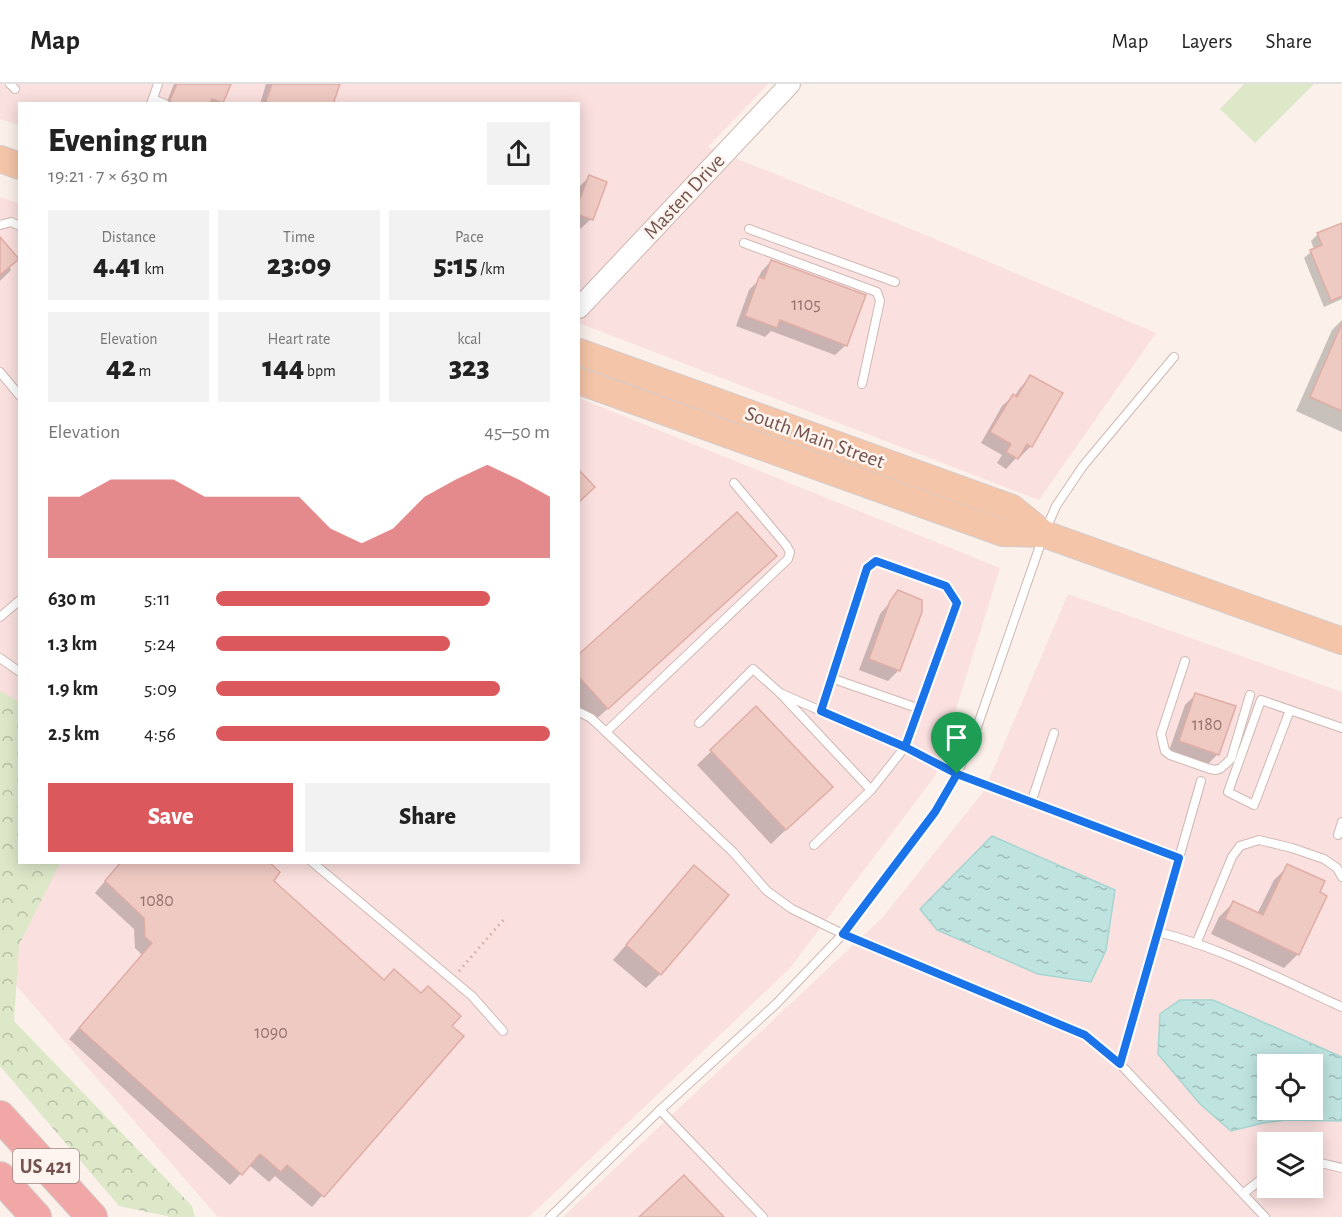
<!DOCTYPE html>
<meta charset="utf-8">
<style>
:root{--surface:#fff;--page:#f2f2f2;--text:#222;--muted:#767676;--line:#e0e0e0;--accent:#db595c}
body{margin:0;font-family:"Alegreya Sans",sans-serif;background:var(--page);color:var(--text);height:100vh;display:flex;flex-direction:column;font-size:22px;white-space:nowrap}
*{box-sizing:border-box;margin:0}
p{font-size:20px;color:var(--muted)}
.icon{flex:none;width:33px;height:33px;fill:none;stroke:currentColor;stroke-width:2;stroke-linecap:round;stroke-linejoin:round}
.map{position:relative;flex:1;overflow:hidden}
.panel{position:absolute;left:18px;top:18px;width:562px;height:762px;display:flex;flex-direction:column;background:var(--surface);border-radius:0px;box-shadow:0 3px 15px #0003}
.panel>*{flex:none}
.buttons{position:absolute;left:1257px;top:970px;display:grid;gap:12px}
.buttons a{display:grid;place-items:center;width:66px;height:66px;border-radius:0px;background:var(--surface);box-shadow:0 3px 15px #0003;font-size:30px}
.pin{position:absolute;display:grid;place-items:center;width:51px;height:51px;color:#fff;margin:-62px -26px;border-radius:50% 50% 50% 0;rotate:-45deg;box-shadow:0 0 6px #0007}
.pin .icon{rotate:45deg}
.round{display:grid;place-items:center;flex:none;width:63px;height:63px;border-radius:0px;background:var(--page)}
.overview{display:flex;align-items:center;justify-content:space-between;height:102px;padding:0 30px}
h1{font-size:33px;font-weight:800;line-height:45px}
.metrics{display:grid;grid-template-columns:repeat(3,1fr);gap:9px;height:102px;padding:6px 30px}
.metrics div{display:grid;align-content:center;border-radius:0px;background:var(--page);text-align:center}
.metrics b{font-size:30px;font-weight:800}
.metrics small{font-size:16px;font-weight:400}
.metrics p{font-size:16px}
.chart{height:168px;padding:12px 30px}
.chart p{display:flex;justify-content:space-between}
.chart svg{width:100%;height:108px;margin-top:6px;fill:var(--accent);opacity:.7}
.button{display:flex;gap:12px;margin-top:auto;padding:12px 30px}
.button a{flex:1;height:69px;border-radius:0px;background:var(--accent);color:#fff;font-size:24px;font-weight:800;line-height:69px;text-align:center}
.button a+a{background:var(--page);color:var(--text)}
ul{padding:0 30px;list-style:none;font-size:20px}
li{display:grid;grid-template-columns:96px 72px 1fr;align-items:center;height:45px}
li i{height:15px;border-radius:8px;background:var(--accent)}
header{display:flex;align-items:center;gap:36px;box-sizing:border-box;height:84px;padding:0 30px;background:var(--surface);border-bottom:2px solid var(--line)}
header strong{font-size:28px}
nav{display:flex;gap:33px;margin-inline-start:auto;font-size:21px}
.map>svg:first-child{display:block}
</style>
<header>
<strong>Map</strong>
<nav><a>Map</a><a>Layers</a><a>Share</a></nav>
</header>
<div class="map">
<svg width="1342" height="1133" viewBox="0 0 1342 1133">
<defs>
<pattern id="forest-crowns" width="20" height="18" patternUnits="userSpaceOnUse" patternTransform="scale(1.5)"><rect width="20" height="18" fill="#dde8c9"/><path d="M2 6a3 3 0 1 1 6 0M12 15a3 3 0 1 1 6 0" fill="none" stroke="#b8bfa6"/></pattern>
<pattern id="water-ripples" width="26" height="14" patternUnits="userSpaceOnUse" patternTransform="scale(1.5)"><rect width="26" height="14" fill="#bfe4e0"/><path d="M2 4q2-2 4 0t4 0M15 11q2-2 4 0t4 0" fill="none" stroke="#a0bbb8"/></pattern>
</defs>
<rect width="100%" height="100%" fill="#fbf0ea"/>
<!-- commercial -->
<g fill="#fae0df" fill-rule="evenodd">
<path d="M 0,0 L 768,0 L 708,63 L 923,150 L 1156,249 L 1039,416 L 579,239 L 579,20 L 20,20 L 19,41 L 0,35 Z"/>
<path d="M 0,113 L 20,120 L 20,778 L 579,778 L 579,314 L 1000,484 L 935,692 L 790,884 L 529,1133 L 218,1133 L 0,883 Z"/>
<path d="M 1068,510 L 1342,608 L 1342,1133 L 563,1133 L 882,834 L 984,707 ZM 1268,981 L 1312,981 L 1312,1026 L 1268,1026 ZM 1268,1059 L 1312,1059 L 1312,1104 L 1268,1104 Z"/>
</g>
<!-- forest -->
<path fill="url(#forest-crowns)" d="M 0,607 L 19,618 L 20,778 L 60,779 L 19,861 L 14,937 L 192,1122 L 195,1133 L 171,1133 L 119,1122 L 0,982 Z"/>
<!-- park -->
<path fill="#dde8c9" d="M 1244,0 L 1314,0 L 1255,59 L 1220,25 Z"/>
<!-- water -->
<g fill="url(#water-ripples)" stroke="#a6d5d1" stroke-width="1.5" fill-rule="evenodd">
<path d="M 992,752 L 1115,806 L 1106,866 L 1091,898 L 1038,890 L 937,846 L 920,825 Z"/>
<path d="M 1180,916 L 1213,916 L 1342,973 L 1342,1037 L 1286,1036 L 1263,1039 L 1231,1047 L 1200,1020 L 1158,970 L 1160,930 ZM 1268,981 L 1312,981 L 1312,1026 L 1268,1026 Z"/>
</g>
<!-- shadow -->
<g fill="#0003">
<path d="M 174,0 L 229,0 L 220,20 L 166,20 Z"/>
<path d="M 266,0 L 328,0 L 331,20 L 260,20 Z"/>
<path d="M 589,93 L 591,135 L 579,146 L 579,103 Z"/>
<path d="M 1318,150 L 1342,150 L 1342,215 L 1324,223 L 1304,174 L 1314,165 L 1311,157 Z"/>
<path d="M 0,166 L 11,186 L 0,197 Z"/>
<path d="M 771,177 L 846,261 L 835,271 L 771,247 L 765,253 L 736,242 L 749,206 L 757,198 L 761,188 Z"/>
<path d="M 1342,236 L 1342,348 L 1296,327 L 1332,246 Z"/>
<path d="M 1030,293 L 1031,362 L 1020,373 L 1018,372 L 1006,385 L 997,379 L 1002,371 L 981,359 L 1002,322 L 1013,312 L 1014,313 L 1020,304 Z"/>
<path d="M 761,486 L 593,638 L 579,623 L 579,572 Z"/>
<path d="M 899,508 L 899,586 L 888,597 L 859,586 L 880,530 Z"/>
<path d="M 1196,610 L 1218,670 L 1207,681 L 1169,667 L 1185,621 Z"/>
<path d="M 756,624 L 816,717 L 771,760 L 697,681 Z"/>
<path d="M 121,778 L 272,797 L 384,898 L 450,942 L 462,952 L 312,1123 L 275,1092 L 269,1098 L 249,1081 L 230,1101 L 69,955 L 142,871 L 135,864 L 134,845 L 95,809 Z"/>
<path d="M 1288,782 L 1298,870 L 1284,884 L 1211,850 L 1219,833 L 1233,819 L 1257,830 L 1274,796 Z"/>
<path d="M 694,783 L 660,890 L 646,904 L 613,876 Z"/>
</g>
<!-- building -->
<g fill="#efcac3" stroke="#e0ada5" stroke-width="1.5">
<path d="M 177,0 L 231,0 L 223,19 L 212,15 L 210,20 L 171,20 L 170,16 Z"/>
<path d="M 272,0 L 340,0 L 333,20 L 265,20 Z"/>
<path d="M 589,91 L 607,98 L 593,136 L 579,131 L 579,117 Z"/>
<path d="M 1342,139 L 1342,212 L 1331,217 L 1310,166 L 1322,161 L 1317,149 Z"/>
<path d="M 0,153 L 19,175 L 0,191 Z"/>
<path d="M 771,176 L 866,211 L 847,262 L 780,236 L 777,244 L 745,232 L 759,193 L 764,195 Z"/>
<path d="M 1342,239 L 1342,327 L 1310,313 Z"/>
<path d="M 1030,291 L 1063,309 L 1032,363 L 1027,360 L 1018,375 L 1006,368 L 1011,360 L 990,348 L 1013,310 L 1017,313 Z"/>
<path d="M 579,386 L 595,403 L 579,418 Z"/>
<path d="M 737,428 L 777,472 L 608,625 L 579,593 L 579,570 Z"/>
<path d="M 898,506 L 922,516 L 922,528 L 900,587 L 869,575 L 890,517 Z"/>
<path d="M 1195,609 L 1236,622 L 1219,671 L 1179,657 Z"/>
<path d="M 756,622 L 833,703 L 786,746 L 710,666 Z"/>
<path d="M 121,778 L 269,778 L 280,788 L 274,797 L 384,896 L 394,885 L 421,909 L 428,902 L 461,932 L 452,942 L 464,952 L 324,1113 L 287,1081 L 281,1088 L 260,1070 L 242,1091 L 79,944 L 152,859 L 145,853 L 144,834 L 105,797 Z"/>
<path d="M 1287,780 L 1325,797 L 1320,808 L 1327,812 L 1299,871 L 1225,835 L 1233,817 L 1263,831 Z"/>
<path d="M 694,781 L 729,811 L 661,891 L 626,861 Z"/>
<path d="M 684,1091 L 724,1133 L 639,1133 L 652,1121 Z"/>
</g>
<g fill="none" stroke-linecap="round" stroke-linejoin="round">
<defs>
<g id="service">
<path d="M 10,0 L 15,5"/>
<path d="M 153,15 L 165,20"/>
<path d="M 151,20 L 158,0"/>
<path d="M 0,141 L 11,138 L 20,142"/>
<path d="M 749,145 L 895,198"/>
<path d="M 744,159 L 877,208 L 880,217 L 862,300"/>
<path d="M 0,288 L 20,312"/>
<path d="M 0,533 L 20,516"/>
<path d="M 0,574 L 20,588"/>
<path d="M 1185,577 L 1161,650 L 1165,667 L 1170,671 L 1210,685 L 1216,686 L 1221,684 L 1231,675 L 1250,611"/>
<path d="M 831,594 L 920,625"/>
<path d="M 780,609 L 871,706 L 814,761"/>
<path d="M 1290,626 L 1254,721 L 1228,708 L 1261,616 L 1342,644"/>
<path d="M 579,628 L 591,634 L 733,768 L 767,807 L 792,825 L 843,850 L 1085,951 L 1120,980 L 1265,1133"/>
<path d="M 699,639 L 753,585 L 780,609 L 821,627"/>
<path d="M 606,648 L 788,475 L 790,468 L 786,461 L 734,399"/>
<path d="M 871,706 L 905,663 L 957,518 L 946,502 L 876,477 L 867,484 L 821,627 L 905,663 L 957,690 L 1179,774"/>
<path d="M 1031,719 L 1054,649"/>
<path d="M 1338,751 L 1342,738"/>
<path d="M 312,778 L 472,912 L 503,947"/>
<path d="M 1158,848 C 1222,864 1282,896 1342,923"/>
<path d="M 1196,860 L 1232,773 L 1240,762 L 1259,756 L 1292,764 L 1324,775 L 1337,784 L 1342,793"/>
<path d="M 1120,980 L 1201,697"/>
<path d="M 660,1026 L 763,1133"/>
<path d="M 1312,1077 L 1342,1084"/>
<path d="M 1244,1109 L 1268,1090"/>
<path d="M 550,1133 L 660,1026 L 776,920 L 843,850 L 935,728 L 957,690 L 975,649 L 1044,450 L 1056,422 L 1083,382 L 1174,273"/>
</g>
<path id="tertiary" d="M 579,224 L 790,0"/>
<g id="primary">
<path d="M 0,75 L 20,82"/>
<path d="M 579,268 L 1012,424 L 1044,450"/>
<path d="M 579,297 L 1003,449 L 1044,450 L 1342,557"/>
</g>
<g id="motorway">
<path d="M 0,1032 L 92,1133"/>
<path d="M 0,1093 L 36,1133"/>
</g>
</defs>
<!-- service casing -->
<use href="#service" stroke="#cfb8b3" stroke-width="10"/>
<!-- tertiary casing -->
<use href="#tertiary" stroke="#cfb8b3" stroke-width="22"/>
<!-- primary casing -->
<use href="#primary" stroke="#d5cbca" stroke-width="28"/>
<!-- motorway casing -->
<use href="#motorway" stroke="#d5cbca" stroke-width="32"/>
<!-- path -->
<path stroke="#d4ada6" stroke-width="3" stroke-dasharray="1.5 4.5" stroke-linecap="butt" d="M 459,887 L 505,834"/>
<!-- service -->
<use href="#service" stroke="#fff" stroke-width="8"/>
<!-- tertiary -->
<use href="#tertiary" stroke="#fff" stroke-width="20"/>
<!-- primary -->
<use href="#primary" stroke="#f4c5a8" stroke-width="26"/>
<!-- motorway -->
<use href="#motorway" stroke="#f0a7a6" stroke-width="30"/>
</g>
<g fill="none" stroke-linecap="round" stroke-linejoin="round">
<defs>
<path id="route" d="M 957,690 L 905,663 L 957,519 L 946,502 L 876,477 L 867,484 L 821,627 L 905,663 L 957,690 L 935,728 L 843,850 L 1085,951 L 1120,980 L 1179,774 L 957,690"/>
</defs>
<!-- route casing -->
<use href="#route" stroke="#fff" stroke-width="12"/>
<!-- route -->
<use href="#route" stroke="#1a73e8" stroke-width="8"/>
</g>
<g text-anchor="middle" stroke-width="5" stroke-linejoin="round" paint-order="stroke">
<!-- number labels -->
<g font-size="18" fill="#93716c">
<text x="806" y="226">1105</text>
<text x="1207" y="646">1180</text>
<text x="157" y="822">1080</text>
<text x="271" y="954">1090</text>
</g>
<!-- shield labels -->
<rect fill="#fef5f0" stroke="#9d847f" stroke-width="1.5" x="13" y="1065" width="66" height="34" rx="4.5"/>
<g font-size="20" font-weight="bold" fill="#74534f">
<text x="46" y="1089">US 421</text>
</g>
<!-- street labels -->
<g font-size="21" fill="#74534f" stroke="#fef5f0">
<text transform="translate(684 112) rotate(-47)" y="7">Masten Drive</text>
<text transform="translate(815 353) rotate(20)" y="7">South Main Street</text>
</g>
</g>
</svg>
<div class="buttons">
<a><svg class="icon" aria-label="locate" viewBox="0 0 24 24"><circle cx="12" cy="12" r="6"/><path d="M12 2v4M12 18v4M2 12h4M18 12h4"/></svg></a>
<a><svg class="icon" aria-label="layers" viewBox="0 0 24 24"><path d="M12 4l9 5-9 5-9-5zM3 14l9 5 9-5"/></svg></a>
</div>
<div class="pin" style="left:957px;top:690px;background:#1e9e55"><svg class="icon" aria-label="arrive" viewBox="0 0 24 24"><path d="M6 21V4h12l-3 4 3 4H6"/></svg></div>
<section class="panel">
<div class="overview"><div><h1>Evening run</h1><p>19:21 · 7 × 630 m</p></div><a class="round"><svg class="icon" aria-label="share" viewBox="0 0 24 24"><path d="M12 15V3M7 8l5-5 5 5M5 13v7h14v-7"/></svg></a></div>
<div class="metrics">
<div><p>Distance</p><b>4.41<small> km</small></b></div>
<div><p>Time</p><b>23:09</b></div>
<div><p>Pace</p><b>5:15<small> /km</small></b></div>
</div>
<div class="metrics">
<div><p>Elevation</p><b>42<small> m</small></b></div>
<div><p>Heart rate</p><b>144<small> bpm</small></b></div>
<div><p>kcal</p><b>323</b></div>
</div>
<div class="chart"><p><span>Elevation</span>45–50 m</p>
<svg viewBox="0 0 160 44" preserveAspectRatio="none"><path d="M0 44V19L10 19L20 12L30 12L40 12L50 19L60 19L70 19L80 19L90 32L100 38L110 32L120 19L130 12L140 6L150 12L160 19V44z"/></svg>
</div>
<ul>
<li><b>630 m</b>5:11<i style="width:82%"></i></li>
<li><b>1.3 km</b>5:24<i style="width:70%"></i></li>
<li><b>1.9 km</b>5:09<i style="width:85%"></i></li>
<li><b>2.5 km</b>4:56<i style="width:100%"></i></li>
</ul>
<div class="button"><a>Save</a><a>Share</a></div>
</section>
</div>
